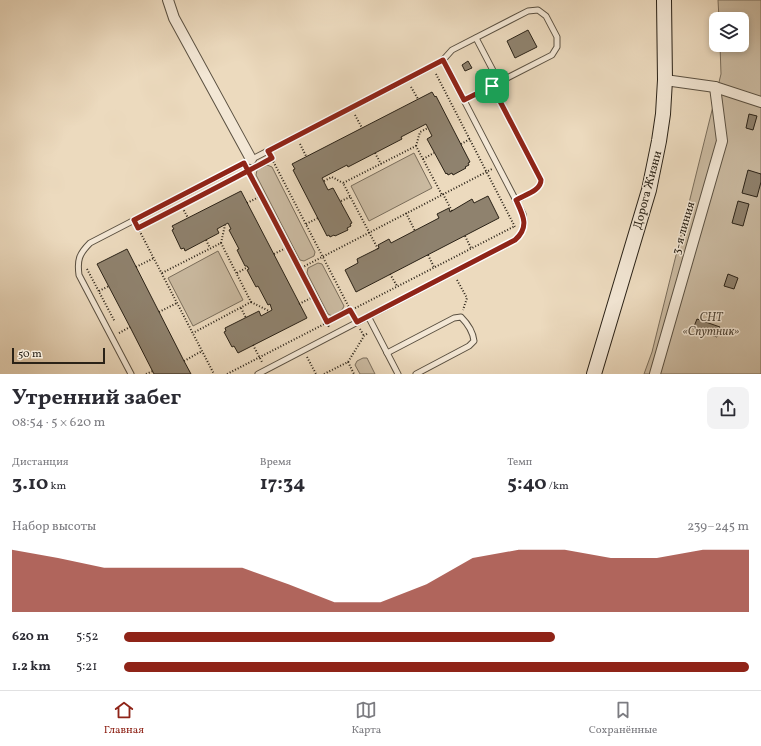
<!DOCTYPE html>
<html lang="ru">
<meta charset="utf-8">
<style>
:root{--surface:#fff;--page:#f2f2f3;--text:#2b2b33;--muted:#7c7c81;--line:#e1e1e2;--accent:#8f2418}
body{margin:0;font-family:Vollkorn,serif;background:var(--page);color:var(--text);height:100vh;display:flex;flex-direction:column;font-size:15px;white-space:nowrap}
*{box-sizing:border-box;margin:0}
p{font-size:13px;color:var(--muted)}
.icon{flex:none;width:22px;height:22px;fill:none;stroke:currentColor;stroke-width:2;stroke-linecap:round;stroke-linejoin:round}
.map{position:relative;height:374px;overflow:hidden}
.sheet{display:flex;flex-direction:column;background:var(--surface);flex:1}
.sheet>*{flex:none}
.fabs{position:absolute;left:709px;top:12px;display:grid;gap:8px}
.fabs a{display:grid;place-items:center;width:40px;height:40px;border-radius:8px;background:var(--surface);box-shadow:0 2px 6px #0003;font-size:20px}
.scale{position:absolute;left:12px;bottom:10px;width:93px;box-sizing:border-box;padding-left:4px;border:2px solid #2a2217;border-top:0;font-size:11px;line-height:14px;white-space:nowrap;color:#2a2217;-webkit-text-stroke:3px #f3e7d5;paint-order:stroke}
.pin{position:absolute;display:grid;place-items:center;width:34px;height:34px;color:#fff;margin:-17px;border-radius:8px;box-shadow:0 2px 6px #0006}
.round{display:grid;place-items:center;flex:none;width:42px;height:42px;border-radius:8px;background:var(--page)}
.overview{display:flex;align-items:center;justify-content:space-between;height:68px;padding:0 12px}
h1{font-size:22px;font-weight:700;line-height:30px}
.stats{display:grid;grid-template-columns:repeat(3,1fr);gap:6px;height:68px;padding:4px 12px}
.stats div{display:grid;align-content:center}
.stats b{font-size:20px;font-weight:700}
.stats small{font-size:11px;font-weight:400}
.stats p{font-size:11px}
.chart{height:112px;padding:8px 12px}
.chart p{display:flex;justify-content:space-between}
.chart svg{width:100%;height:72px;margin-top:4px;fill:var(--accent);opacity:.7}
ul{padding:0 12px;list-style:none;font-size:13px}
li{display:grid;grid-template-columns:64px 48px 1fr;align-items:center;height:30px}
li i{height:10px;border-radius:5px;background:var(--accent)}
.dock{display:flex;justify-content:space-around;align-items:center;height:56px;border-top:1px solid var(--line);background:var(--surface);font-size:11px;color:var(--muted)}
.dock a{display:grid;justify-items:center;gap:2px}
.dock .active{color:var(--accent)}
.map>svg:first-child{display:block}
</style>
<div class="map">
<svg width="761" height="374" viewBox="0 0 761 374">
<rect width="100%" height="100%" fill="#ecdabe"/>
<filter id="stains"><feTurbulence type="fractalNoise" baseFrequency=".005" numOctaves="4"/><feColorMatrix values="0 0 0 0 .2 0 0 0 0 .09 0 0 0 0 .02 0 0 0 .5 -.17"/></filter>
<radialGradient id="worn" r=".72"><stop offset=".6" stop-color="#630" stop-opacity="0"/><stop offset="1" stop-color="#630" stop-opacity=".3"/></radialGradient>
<!-- green -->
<g fill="#cbbba2" stroke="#7a6e5c">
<path d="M 718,0 L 761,0 L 761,374 L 644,374 L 652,352 L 721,74 L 720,45 L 742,45 L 742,19 L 719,19 Z"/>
<path d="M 414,153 L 432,188 L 369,221 L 351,186 Z"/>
<path d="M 267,165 L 272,167 L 315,252 L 314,256 L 304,261 L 300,260 L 256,175 L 257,170 Z"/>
<path d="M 218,251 L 243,300 L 193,326 L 168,278 Z"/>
<path d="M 318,263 L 322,264 L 344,306 L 342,310 L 332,316 L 328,314 L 307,273 L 308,268 Z"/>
<path d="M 363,358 L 367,358 L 375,374 L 360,374 L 355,365 L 357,361 Z"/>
</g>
<!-- building -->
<g fill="#8f826e" stroke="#2a2217">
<path d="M 528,30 L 537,47 L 515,58 L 507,41 Z"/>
<path d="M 468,61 L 472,68 L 465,71 L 462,65 Z"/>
<path d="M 432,92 L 435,97 L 436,96 L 470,162 L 468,163 L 469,165 L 465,167 L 466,168 L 453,175 L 452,173 L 448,175 L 447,173 L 446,174 L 427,139 L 432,136 L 426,124 L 401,137 L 402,139 L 348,167 L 347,165 L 322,178 L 328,190 L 333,188 L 352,223 L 350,224 L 351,226 L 347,228 L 348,230 L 335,236 L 334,235 L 330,237 L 329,235 L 327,236 L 293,170 L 295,169 L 292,164 Z"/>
<path d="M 749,114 L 757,116 L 753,130 L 746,128 Z"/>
<path d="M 748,170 L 761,174 L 761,182 L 757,197 L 742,193 Z"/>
<path d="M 241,191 L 307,318 L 238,353 L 234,346 L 232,347 L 224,332 L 226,331 L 225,328 L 259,311 L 261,316 L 272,310 L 270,304 L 268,305 L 258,286 L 256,287 L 247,270 L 249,269 L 247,266 L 245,266 L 237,250 L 239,249 L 229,230 L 231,229 L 228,223 L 217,229 L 219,233 L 185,251 L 184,248 L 181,249 L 172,230 L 174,229 L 172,226 Z"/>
<path d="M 488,196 L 499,218 L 356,292 L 345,270 L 358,263 L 357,259 L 379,248 L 378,245 L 389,239 L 391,243 L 439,218 L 437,214 L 449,208 L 450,212 L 472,199 L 474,203 Z"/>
<path d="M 738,201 L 749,204 L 743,226 L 732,223 Z"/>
<path d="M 127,249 L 184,361 L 191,374 L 154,374 L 130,327 L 97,264 Z"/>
<path d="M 728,274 L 738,278 L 734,289 L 724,286 Z"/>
<path d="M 697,319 L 720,327 L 717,337 L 693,329 Z"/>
</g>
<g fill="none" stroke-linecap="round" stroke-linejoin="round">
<defs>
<g id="service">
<path d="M 476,38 L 499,82"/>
<path d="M 492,86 L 541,180 C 541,191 524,195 516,200"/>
<path d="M 368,316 L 398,374"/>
<path d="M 387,353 L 454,318 L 461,317 C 468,324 473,332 474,341 L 469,346 L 416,374"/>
<path d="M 131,374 L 79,275 C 77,260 79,254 90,243 L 432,66 L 443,60 L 452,50 L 528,11 L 538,10 L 546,16 L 557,37 L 557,47 L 552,55 L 464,100"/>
<path d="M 258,374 L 515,240 C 524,232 525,225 523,214 L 443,60"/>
</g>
<g id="minor">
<path d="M 168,0 L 174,18 L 251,159"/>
<path d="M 665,80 L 715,87 L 761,102"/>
<path d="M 655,374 L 722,141 L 715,87"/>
</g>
<path id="secondary" d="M 594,374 L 649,190 L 659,141 L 663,114 L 665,80 L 664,0"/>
</defs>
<!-- service casing -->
<use href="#service" stroke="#5a5041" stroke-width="7"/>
<!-- minor casing -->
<use href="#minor" stroke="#5a5041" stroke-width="12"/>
<!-- secondary casing -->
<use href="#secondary" stroke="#2a2217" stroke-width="16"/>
<!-- path -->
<g stroke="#2a2217" stroke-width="2" stroke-dasharray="1 2" stroke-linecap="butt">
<path d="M 436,74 L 515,227"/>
<path d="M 411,87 L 418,99"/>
<path d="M 355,115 L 362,128"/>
<path d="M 300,144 L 306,156"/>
<path d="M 461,144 L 470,139"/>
<path d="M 416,146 L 420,132 L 428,128"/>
<path d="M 375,153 L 381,164"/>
<path d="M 272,159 L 353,315"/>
<path d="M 423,159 L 434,153"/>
<path d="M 249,171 L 329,327"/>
<path d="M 324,181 L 332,177 L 343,183"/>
<path d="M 443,194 L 452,211"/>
<path d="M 341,201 L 350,197"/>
<path d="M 247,203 L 261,196"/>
<path d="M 181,205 L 188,218"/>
<path d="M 406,213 L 415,231"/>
<path d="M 306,224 L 318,218"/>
<path d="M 138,228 L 214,374"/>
<path d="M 465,236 L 471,248"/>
<path d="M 206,240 L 210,248"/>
<path d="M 221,243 L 225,225"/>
<path d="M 378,249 L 343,183 L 416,146 L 442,195"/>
<path d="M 274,254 L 288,247"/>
<path d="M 428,255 L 434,267"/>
<path d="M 136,267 L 154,258"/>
<path d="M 87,269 L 115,322"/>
<path d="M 299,269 L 492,169"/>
<path d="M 162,273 L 221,243 L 251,302 L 193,333"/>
<path d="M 237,273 L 248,267"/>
<path d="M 390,274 L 397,286"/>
<path d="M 457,280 L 467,298 L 463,310"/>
<path d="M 99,291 L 109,286"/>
<path d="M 251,302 L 269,311"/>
<path d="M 299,304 L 313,297"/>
<path d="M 241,308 L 246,318"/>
<path d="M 159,312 L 177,303"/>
<path d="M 360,329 L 364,336"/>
<path d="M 119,333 L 130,327"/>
<path d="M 253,345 L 262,362"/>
<path d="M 307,357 L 316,374"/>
<path d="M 184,361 L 202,351"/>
<path d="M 348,362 L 354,374"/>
<path d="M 146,374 L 153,371"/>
<path d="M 227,374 L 515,226"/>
<path d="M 324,374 L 348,362 L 364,336 L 368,333"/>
</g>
<!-- service -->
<use href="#service" stroke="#f3e7d5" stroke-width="5"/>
<!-- minor -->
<use href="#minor" stroke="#f3e7d5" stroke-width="10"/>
<!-- secondary -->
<use href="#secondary" stroke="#f3e7d5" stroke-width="14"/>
</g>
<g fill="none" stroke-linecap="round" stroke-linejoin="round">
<defs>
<path id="route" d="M 492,86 L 464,100 L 443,60 L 268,151 L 272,158 C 228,182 183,205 138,228 L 134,220 L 244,163 L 248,171 C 275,221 301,272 327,322 L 350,310 L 357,322 L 515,240 C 530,227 523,215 516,200 C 524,195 541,191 541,180 L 492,86"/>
</defs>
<!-- route casing -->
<use href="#route" stroke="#fff" stroke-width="8"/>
<!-- route -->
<use href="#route" stroke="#8f2418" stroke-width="5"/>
</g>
<g text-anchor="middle" stroke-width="3" stroke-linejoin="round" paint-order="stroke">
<!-- street labels -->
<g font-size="12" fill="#2a2217" stroke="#f3e7d5">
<text transform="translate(647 190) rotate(-75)" y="4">Дорога Жизни</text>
<text transform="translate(683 228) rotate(-74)" y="4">3-я линия</text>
</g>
<!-- park labels -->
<g font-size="12" font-style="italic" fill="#52483a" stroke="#f3e7d5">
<text x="711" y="321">СНТ<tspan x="711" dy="14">«Спутник»</tspan></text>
</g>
</g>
<rect width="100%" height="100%" filter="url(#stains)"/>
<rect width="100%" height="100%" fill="url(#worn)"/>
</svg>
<div class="fabs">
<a><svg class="icon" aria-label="layers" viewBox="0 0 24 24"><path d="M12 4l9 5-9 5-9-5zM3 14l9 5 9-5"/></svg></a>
</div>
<div class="scale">50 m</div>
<div class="pin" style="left:492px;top:86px;background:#1e9e55"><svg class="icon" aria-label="arrive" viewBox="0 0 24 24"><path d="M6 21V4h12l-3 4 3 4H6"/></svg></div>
</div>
<section class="sheet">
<div class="overview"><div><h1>Утренний забег</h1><p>08:54 · 5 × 620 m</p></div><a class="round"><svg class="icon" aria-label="share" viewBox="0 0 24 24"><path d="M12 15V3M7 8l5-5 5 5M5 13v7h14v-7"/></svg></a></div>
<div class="stats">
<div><p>Дистанция</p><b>3.10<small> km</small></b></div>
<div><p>Время</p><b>17:34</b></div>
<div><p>Темп</p><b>5:40<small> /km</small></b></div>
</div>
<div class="chart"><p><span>Набор высоты</span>239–245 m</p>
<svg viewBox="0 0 160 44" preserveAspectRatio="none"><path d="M0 44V6L10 11L20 17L30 17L40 17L50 17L60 27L70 38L80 38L90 27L100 11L110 6L120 6L130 11L140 11L150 6L160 6V44z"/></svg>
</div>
<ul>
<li><b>620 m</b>5:52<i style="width:69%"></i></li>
<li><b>1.2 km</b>5:21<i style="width:100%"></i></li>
</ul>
</section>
<nav class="dock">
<a class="active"><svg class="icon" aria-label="home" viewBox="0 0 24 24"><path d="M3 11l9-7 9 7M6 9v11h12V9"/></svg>Главная</a>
<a><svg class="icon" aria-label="map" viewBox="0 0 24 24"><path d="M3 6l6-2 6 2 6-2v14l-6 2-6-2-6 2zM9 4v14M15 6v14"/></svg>Карта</a>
<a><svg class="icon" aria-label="saved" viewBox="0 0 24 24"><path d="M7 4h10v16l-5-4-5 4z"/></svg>Сохранённые</a>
</nav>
